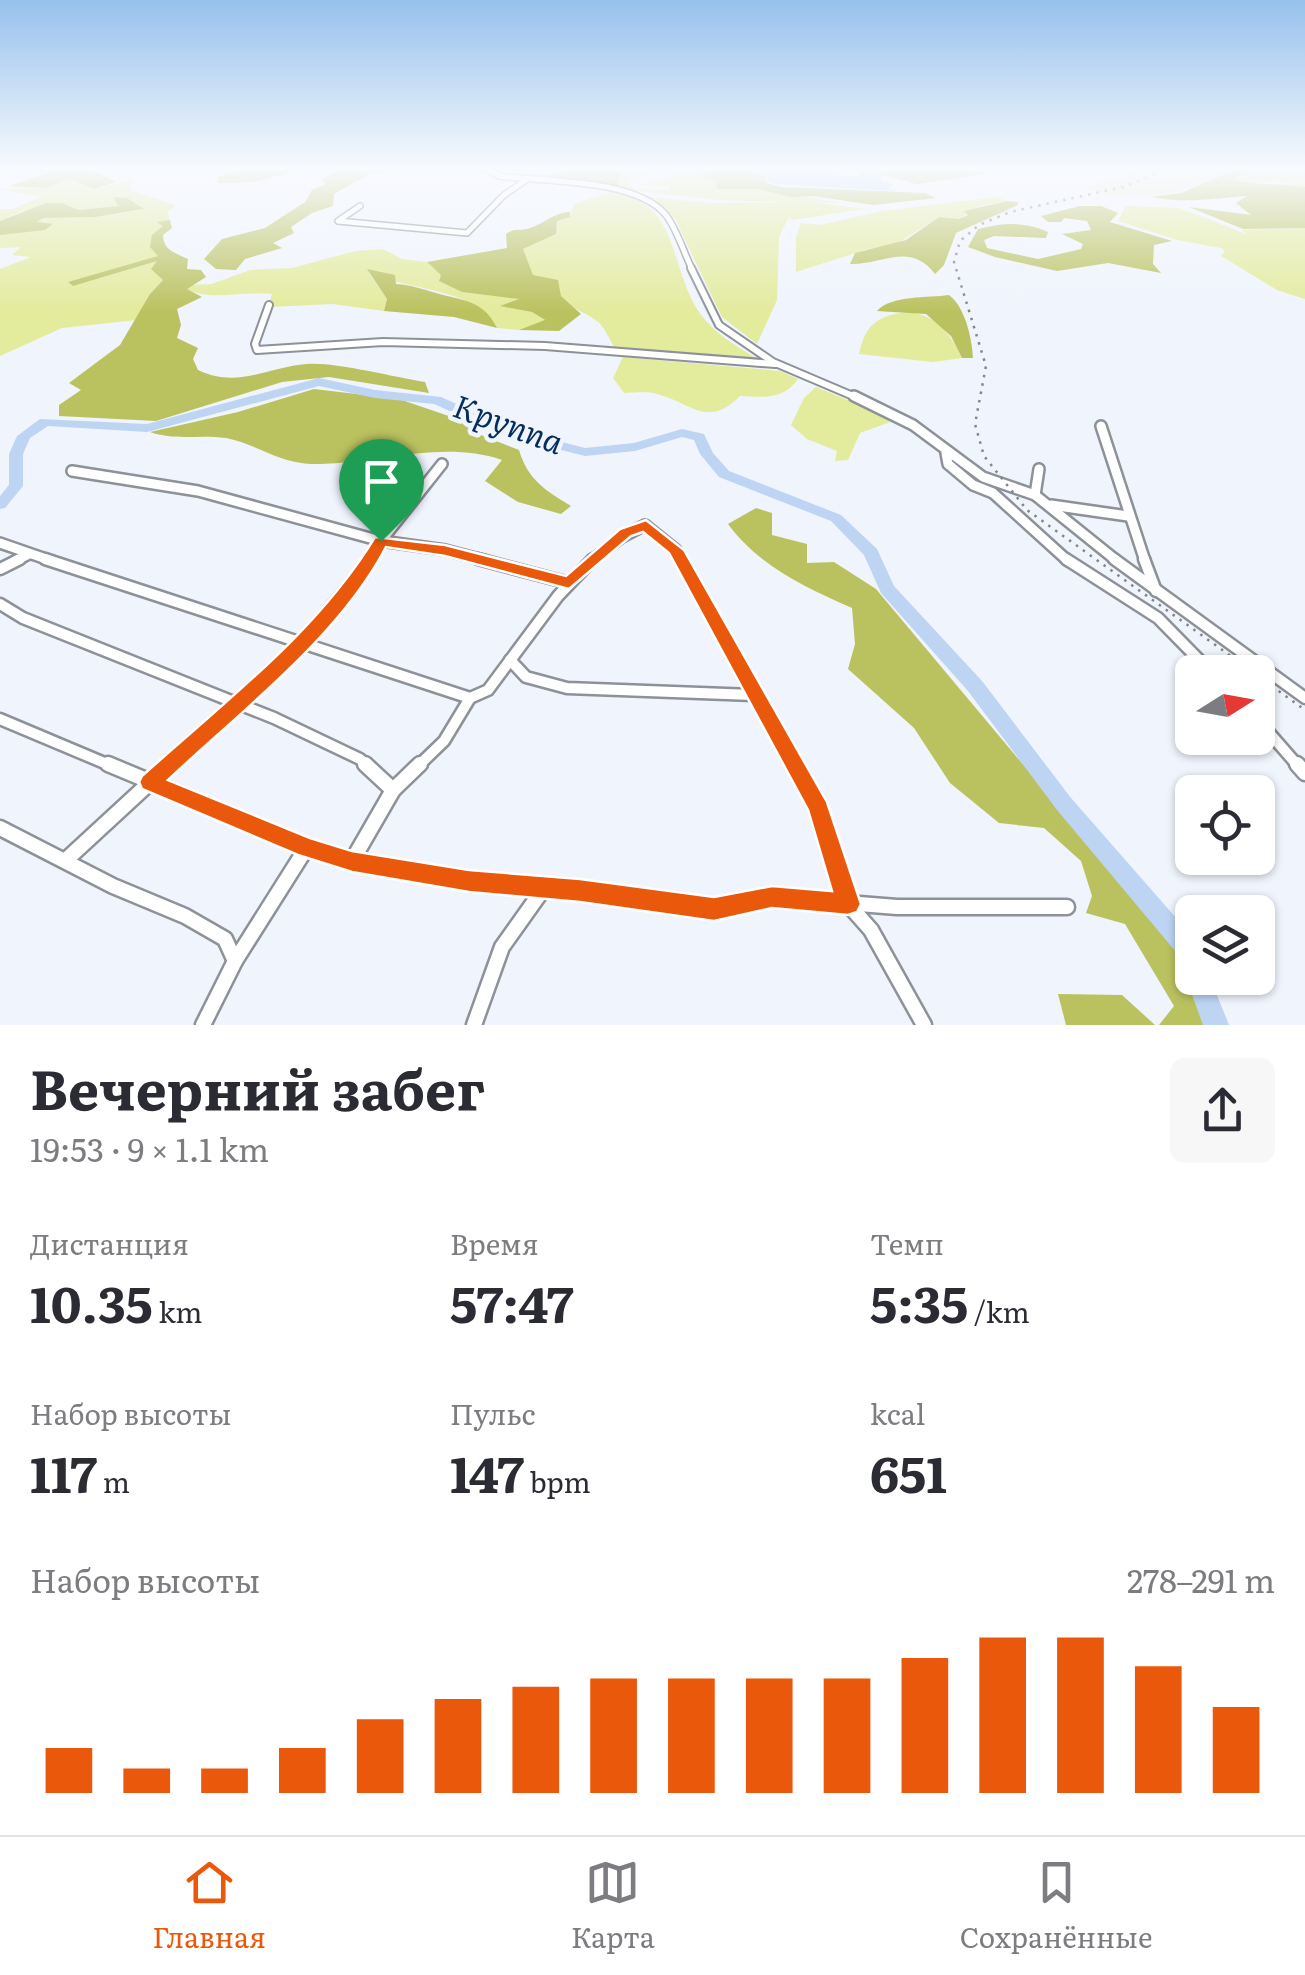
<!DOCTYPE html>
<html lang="ru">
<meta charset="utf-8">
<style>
:root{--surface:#fff;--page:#f7f7f7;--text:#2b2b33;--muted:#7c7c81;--line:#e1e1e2;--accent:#ea580c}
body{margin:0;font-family:Literata,serif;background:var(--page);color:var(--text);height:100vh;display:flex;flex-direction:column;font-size:38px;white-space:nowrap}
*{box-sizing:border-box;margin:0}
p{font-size:32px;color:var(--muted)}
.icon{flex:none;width:55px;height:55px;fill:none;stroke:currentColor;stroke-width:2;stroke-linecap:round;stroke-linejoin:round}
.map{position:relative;height:1025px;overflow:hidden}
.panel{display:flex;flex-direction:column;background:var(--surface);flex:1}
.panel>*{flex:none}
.needle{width:65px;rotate:79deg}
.fabs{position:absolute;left:1175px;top:655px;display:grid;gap:20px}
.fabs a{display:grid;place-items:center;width:100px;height:100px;border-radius:15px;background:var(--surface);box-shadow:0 2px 8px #0004;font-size:50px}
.pin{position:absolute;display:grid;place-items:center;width:85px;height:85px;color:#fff;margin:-102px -42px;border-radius:50% 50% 50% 0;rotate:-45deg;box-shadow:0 0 10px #0007}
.pin .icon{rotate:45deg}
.round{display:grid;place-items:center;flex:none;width:105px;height:105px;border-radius:15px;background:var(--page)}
.headline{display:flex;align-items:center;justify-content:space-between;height:170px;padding:0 30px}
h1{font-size:55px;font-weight:700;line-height:75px}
.stats{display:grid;grid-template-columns:repeat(3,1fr);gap:15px;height:170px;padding:10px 30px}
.stats div{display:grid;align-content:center}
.stats b{font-size:50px;font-weight:700}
.stats small{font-size:28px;font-weight:400}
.stats p{font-size:28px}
.chart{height:280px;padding:20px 30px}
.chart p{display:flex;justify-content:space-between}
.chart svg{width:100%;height:180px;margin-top:10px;stroke:var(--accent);stroke-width:6}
.tabs{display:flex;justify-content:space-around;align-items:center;height:140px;border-top:2px solid var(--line);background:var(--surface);font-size:28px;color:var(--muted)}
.tabs a{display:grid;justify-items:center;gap:5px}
.tabs .selected{color:var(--accent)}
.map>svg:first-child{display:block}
</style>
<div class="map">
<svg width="1305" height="1025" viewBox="0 0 1305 1025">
<rect width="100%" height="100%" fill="#f0f4fc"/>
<!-- commercial -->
<path fill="#f4e9d4" d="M 1139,168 L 1235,168 L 1177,192 L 1155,196 L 1112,196 L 1086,188 Z"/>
<!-- green -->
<g fill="#e3eb9c">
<path d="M 613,168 L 666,168 L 629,180 L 632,189 L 670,190 L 670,186 L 639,185 L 675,175 L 683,168 L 710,168 L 700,176 L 715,181 L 717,189 L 758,189 L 842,203 L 717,200 L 620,189 L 617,182 L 624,172 Z"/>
<path d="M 1253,168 L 1305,170 L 1305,187 L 1277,181 L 1247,184 L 1234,179 Z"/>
<path d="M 70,179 L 94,189 L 132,180 L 129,186 L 132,191 L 175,205 L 167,213 L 170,220 L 159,222 L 163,226 L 159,256 L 73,286 L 160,260 L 163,280 L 150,294 L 137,320 L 62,328 L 0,356 L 0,269 L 31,257 L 12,255 L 21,247 L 0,248 L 0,235 L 43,218 L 95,217 L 142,210 L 119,206 L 78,210 L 61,203 L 22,211 L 0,221 L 0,209 L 12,209 L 42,197 L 0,189 L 46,188 Z"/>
<path d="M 611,192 C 686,201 666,279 708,323 C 721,338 742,349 759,360 L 616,350 C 610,341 605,327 597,321 C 579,308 558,306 557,281 L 533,276 L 523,249 L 556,234 L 557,221 L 570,217 L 574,204 Z"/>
<path d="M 649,197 L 710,203 L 810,202 L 865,209 L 792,220 L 789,217 L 779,237 L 777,300 L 757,344 L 722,317 L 675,219 Z"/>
<path d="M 996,197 L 1007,201 L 979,206 L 959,219 L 939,217 L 893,246 L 868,249 L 796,272 L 796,237 L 801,223 L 820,225 L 882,211 Z"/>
<path d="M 1126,206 L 1179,208 L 1249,235 L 1241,230 L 1305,228 L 1305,299 L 1277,290 L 1221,256 L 1225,251 L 1221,248 L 1177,240 L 1118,221 Z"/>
<path d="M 383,249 L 402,259 L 427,262 L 442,275 L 440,281 L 462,292 L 521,299 L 502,306 L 532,312 L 546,321 L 519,330 L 497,328 C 477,288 407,290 369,273 L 387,299 L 384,311 L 332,304 L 268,307 L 272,294 C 243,290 213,302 186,289 L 190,285 L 212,284 L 250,270 L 292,268 L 355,251 Z"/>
<path d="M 908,312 C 938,316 949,332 962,358 L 933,362 L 859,354 C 865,324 879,315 908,312 Z"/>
<path d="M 623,357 L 780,371 L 798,379 C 783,400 764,397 740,396 C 707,429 692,403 657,394 C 647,391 634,393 624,393 L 613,378 Z"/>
<path d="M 816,387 L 896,420 L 860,433 L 848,460 L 835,461 L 837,451 L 807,439 L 791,425 L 804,398 Z"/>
</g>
<!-- forest -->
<g fill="#bac25f">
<path d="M 0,168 L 87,168 L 116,182 L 94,189 L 70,179 L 46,188 L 9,186 L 47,173 L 19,170 L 0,173 Z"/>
<path d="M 245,168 L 468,168 L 469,170 L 424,169 L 369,174 L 334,194 L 333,206 L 312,213 L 291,227 L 294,233 L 273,243 L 282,248 L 245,259 L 236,270 L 216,269 L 204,259 L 222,239 L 265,228 L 305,202 L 312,190 L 326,184 L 321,180 L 335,172 L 309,168 L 254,182 L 218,183 L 218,177 Z"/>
<path d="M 613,168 L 624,171 L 617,182 L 620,189 L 540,181 L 543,176 L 570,169 Z"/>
<path d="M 710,168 L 743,168 L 765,176 L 766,183 L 782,187 L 925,193 L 936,198 L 873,205 L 813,196 L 791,197 L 758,189 L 717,189 L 715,181 L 700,176 Z"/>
<path d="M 859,168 L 977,168 L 985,174 L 917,184 L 874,173 L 860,176 Z"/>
<path d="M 1239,168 L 1253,168 L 1235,179 C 1251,187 1281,182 1305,187 L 1305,228 L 1243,229 L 1189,207 L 1251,215 L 1236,203 L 1247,196 C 1214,198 1185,204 1152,197 L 1181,193 Z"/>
<path d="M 113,197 L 127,198 L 144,209 L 95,217 L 43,218 L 37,222 L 53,224 L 45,230 L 0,235 L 0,221 L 46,203 L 62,203 L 78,210 L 118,206 Z"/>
<path d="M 1007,201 L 1018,202 L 1018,205 L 956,233 L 944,265 L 935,274 C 910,241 882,265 850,264 L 855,253 L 906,240 L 939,217 L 959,219 L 968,215 L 964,211 Z"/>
<path d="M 1080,206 L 1101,206 L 1118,213 L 1110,222 L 1172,241 L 1154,245 L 1153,264 L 1161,273 L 1108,263 L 1057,271 L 995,257 L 968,247 L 978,229 C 1004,223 1024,221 1048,232 L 1046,238 L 994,236 L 984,240 L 987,248 L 1038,259 L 1081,249 L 1083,244 L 1062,234 L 1091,230 L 1087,221 L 1064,218 L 1061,222 L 1048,222 L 1041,216 Z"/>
<path d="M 570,212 L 570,217 L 557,221 L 556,234 L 523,249 L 533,275 L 558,280 L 561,296 L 581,314 L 559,331 L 519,330 L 545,320 L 532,312 L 500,306 L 519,299 L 462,292 L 439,281 L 441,275 L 427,262 L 507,248 L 506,234 C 515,227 520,232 530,228 C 546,223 552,213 570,212 Z"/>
<path d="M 170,220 L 172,228 L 163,235 C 163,250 175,253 188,259 L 187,269 L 201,270 L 206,277 L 187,289 L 202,297 L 177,309 L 181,325 L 177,338 L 198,348 L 193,359 L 198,370 C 238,389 267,367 307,364 C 337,362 392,377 425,382 L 429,393 L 329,377 L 282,382 L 156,421 L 59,416 L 59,405 L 81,390 L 69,383 L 120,345 L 150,294 L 163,280 L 151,269 L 157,261 L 73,286 L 68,282 L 158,256 L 150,247 L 152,235 L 163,226 L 157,222 Z"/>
<path d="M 367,269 L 395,275 L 396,284 C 412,285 422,289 436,293 C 464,301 483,300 497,328 L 454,317 L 384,311 L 387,299 Z"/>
<path d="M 949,295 C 965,307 972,338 973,358 L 962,358 L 951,336 L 926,314 L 877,311 C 891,295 928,298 949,295 Z"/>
<path d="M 314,389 L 399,399 L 475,425 L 476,433 L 519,450 C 528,480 545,490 571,506 L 561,514 L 518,502 L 485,481 L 502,460 C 443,440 381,463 320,464 C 279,465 261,445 226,438 C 199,434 176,441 150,432 L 238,412 Z"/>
<path d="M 756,508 L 772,513 L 772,535 L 807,544 L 807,563 L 834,562 L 876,589 L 1176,947 L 1206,1025 L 1159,1025 L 1174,1006 L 1125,924 L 1086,913 L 1092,896 L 1081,861 L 1044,828 L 999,823 L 950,783 L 914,728 L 848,669 L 855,644 L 852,608 C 805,587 759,566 728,524 Z"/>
<path d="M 1058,994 L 1122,995 L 1155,1025 L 1066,1025 Z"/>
</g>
<!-- water -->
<path fill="#bdd4f3" d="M 760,168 L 828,168 L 840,176 L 881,175 L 882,181 L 894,185 L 889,188 L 896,191 L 776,184 L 769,182 Z"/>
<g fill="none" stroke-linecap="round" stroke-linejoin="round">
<!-- river -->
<path fill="#bdd4f3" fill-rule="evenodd" d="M 319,378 L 375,390 L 441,397 L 512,429 L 585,448 L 634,443 L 682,429 L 704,434 L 713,453 L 729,471 L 841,515 L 877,549 L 894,586 L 982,681 L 1071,798 L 1192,936 L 1192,978 L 1210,978 L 1229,1025 L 1203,1025 L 1186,978 L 1187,974 L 1183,972 L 1176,952 L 1057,810 L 968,691 L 881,593 L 864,555 L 831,521 L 719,477 L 700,454 L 694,440 L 682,437 L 635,451 L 585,456 L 502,435 L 434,404 L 375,398 L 319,386 L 147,432 L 48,426 L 30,438 L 23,454 L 23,486 L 5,508 L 0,509 L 0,496 L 9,485 L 9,454 L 17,436 L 40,419 L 147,424 Z"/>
<defs>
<g id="minor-far4">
<path d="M 484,168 L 499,176 C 543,182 634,178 665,214 C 677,228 684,254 693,271"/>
<path d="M 360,206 L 338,221 L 467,233 L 504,195 L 526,180"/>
</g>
<g id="minor-far3">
<path d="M 691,268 L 719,325 L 773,362 L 860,399"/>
<path d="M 269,305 L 255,344 L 257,350 L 383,342 L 545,346 L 775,364"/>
</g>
<g id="minor-far2">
<path d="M 854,396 L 913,425 L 983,477 L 1035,495 L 1117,561"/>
<path d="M 1101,426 L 1145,561"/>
<path d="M 946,453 L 948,464 L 973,485 L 993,493 L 1068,561"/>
<path d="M 72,471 L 198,491 L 381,541 L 445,550 L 487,561"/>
<path d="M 1035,495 L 1039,469"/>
<path d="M 1051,505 L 1128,516"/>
<path d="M 0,543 L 52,561"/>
<path d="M 15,561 L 29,554"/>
<path d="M 370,561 L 381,541 L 442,464"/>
<path d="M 591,561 L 622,537 L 645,525 L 676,550 L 682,561"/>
</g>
<g id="minor-far1">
<path d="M 45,559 L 470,698"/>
<path d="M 478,559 L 569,583"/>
<path d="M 681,559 L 796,767"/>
<path d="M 1066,559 L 1158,618 L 1211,672"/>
<path d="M 1114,559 L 1305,698"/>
<path d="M 1144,559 L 1156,591"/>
<path d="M 0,569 L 20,559"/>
<path d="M 0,604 L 23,618 L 274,718 L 360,759 L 368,767"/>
<path d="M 510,660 L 526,677 L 567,688 L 753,695"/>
<path d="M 0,719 L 114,767"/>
<path d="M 1258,720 L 1299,767"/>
<path d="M 167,767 L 303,641 L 371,559"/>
<path d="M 417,767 L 444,741 L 470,698 L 488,690 L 558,596 L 593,559"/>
</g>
<g id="minor">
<path d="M 108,764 L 307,847 L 352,861 L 469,881 L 580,890 L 714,909 L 771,897 L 897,907 L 1067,907"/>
<path d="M 365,764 L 393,790"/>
<path d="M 794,764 L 819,809 L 848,904 L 871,930 L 924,1025"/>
<path d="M 1297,764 L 1305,773"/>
<path d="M 0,828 L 113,886 L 185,916 L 225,939 L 235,961"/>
<path d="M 67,859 L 170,764"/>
<path d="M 352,861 L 393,790 L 420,764"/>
<path d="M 203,1025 L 235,961 L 307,847"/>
<path d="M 474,1025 L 502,947 L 544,888"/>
</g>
</defs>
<!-- minor-far4 casing -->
<use href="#minor-far4" stroke="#8d9198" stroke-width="8"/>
<!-- minor-far3 casing -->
<use href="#minor-far3" stroke="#8d9198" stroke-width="10"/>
<!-- minor-far2 casing -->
<use href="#minor-far2" stroke="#8d9198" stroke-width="14"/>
<!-- minor-far1 casing -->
<use href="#minor-far1" stroke="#8d9198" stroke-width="15"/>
<!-- minor casing -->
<use href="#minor" stroke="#8d9198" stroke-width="19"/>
<!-- minor-far4 -->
<use href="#minor-far4" stroke="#fff" stroke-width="5"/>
<!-- minor-far3 -->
<use href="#minor-far3" stroke="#fff" stroke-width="6"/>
<!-- minor-far2 -->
<use href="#minor-far2" stroke="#fff" stroke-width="9"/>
<!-- minor-far1 -->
<use href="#minor-far1" stroke="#fff" stroke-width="10"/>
<!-- minor -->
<use href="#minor" stroke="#fff" stroke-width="14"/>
<!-- rail -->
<g stroke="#83858a" stroke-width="2.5" stroke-dasharray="2.5 6" stroke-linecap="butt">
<path d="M 1171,168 L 1123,187 L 1010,212 L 979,225 L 960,241 L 954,262 L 986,366 L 975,424 L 984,456 L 1027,510 L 1253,672"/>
<path d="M 1258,676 L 1305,710"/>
</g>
</g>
<!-- sky -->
<linearGradient id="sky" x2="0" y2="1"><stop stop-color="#97c1ec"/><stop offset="0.54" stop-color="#f8fafe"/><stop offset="1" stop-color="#f8fafe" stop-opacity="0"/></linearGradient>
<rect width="1305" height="312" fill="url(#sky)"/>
<!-- route -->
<path fill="#ea580c" stroke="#fff" stroke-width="2.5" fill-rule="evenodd" d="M 646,520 L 684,550 L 827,802 L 861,904 L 857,912 L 848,915 L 772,908 L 714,921 L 580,902 L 469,892 L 352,872 L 298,855 L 142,789 L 139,782 L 142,776 C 224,702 317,632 375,537 L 445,545 L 566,576 L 620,529 ZM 643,532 L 669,553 L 808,810 L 832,891 L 772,886 L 714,897 L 580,879 L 469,870 L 352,851 L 310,838 L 168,780 C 240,712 340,636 386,547 L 445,556 L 569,589 L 631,536 Z"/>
<g text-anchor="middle" stroke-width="9" stroke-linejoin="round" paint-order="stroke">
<!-- water labels -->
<g font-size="32" font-style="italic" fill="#062d5b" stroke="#f0f4fc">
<text transform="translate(508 425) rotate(20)" y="11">Круппа</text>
</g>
</g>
</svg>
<div class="fabs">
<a><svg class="needle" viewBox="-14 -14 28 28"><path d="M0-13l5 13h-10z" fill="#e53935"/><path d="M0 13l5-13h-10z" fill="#7c7c81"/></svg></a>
<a><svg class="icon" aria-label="locate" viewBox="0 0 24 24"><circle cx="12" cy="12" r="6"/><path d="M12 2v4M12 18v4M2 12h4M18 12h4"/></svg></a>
<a><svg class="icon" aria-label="layers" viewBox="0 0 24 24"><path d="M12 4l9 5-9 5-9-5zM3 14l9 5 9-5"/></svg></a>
</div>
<div class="pin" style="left:381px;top:541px;background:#1e9e55"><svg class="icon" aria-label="arrive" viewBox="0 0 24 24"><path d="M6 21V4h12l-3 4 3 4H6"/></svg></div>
</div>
<section class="panel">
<div class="headline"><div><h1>Вечерний забег</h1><p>19:53 · 9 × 1.1 km</p></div><a class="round"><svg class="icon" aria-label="share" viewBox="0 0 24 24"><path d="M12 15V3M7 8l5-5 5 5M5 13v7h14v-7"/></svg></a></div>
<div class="stats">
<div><p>Дистанция</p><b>10.35<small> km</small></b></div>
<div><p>Время</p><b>57:47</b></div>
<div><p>Темп</p><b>5:35<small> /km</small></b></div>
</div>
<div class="stats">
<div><p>Набор высоты</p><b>117<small> m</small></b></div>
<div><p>Пульс</p><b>147<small> bpm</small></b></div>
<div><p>kcal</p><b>651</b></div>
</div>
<div class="chart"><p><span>Набор высоты</span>278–291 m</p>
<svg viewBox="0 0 160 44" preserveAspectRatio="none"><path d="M5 44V33M15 44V38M25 44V38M35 44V33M45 44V26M55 44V21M65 44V18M75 44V16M85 44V16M95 44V16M105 44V16M115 44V11M125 44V6M135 44V6M145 44V13M155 44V23"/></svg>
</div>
</section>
<nav class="tabs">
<a class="selected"><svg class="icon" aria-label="home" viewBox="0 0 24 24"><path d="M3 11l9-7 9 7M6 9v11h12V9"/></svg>Главная</a>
<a><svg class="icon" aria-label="map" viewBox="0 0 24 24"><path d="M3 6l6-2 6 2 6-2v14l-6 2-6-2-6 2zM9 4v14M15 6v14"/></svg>Карта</a>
<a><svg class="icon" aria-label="saved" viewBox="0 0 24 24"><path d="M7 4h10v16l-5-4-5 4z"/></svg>Сохранённые</a>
</nav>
